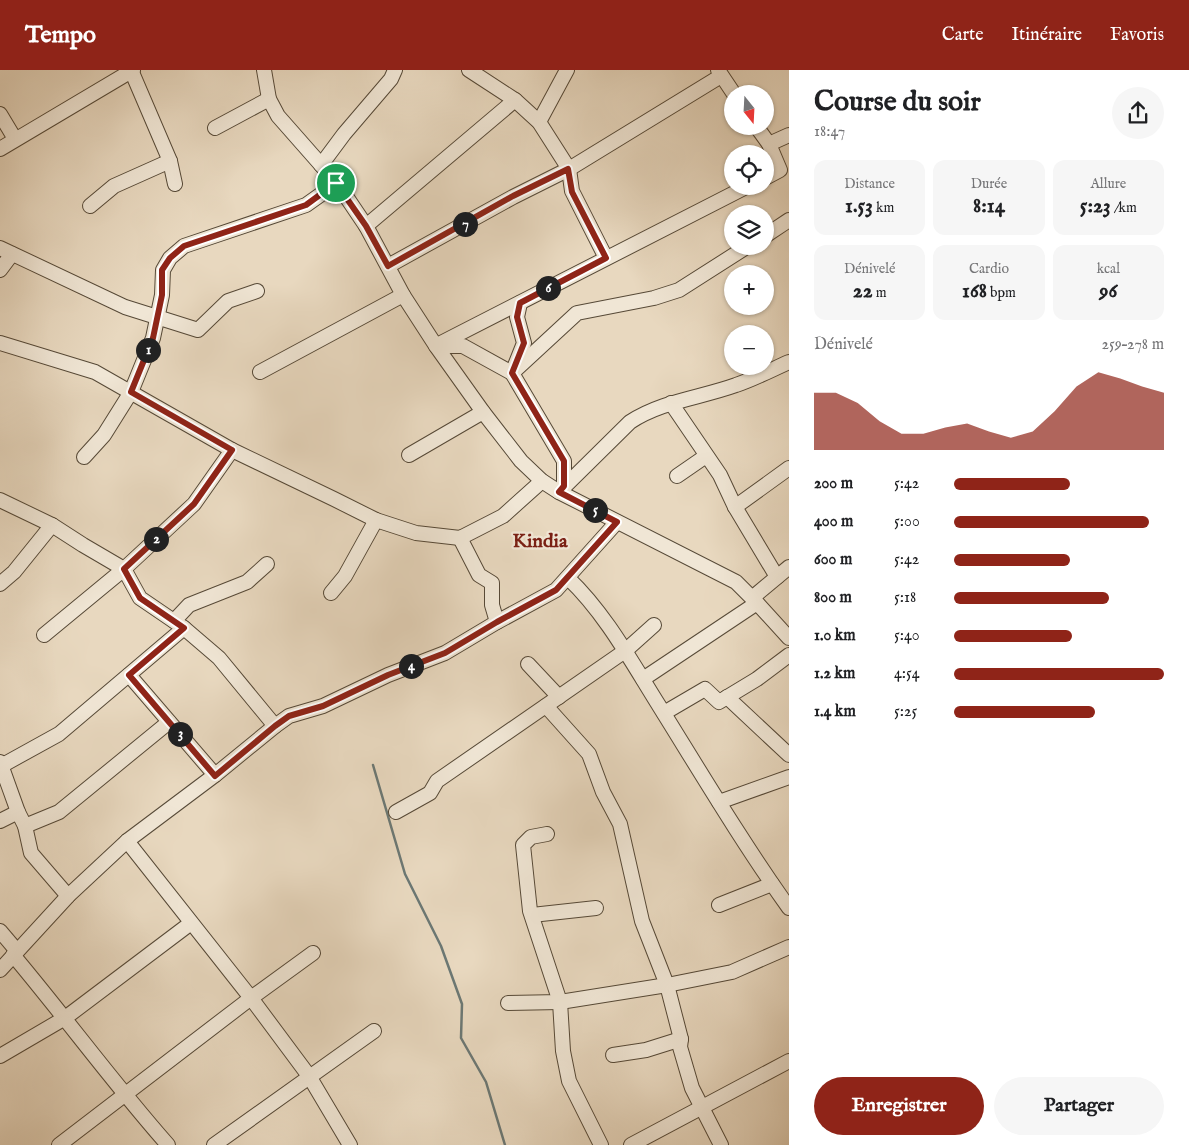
<!DOCTYPE html>
<html lang="fr">
<meta charset="utf-8">
<style>
:root{--surface:#fff;--page:#f6f6f6;--text:#202124;--muted:#757577;--accent:#8f2418}
body{margin:0;font-family:"IM FELL English",serif;background:var(--page);color:var(--text);height:100vh;display:flex;flex-direction:column;font-size:19px;white-space:nowrap}
*{box-sizing:border-box;margin:0}
p{font-size:16px;color:var(--muted)}
.icon{flex:none;width:28px;height:28px;fill:none;stroke:currentColor;stroke-width:2;stroke-linecap:round;stroke-linejoin:round}
.map{position:relative;flex:1;overflow:hidden}
.details{display:flex;flex-direction:column;background:var(--surface);width:400px}
.details>*{flex:none}
.needle{width:32px;rotate:162deg}
.tools{position:absolute;left:724px;top:15px;display:grid;gap:10px}
.tools a{display:grid;place-items:center;width:50px;height:50px;border-radius:50%;background:var(--surface);box-shadow:0 1px 4px #0004;font-size:25px}
.pin{position:absolute;display:grid;place-items:center;width:42px;height:42px;color:#fff;margin:-21px;border:2px solid #fff;border-radius:50%;box-shadow:0 1px 5px #0007}
.km{position:absolute;width:25px;height:25px;margin:-12px;border-radius:50%;background:#222;color:#fff;font-size:14px;line-height:25px;text-align:center}
.round{display:grid;place-items:center;flex:none;width:52px;height:52px;border-radius:26px;background:var(--page)}
.overview{display:flex;align-items:center;justify-content:space-between;height:85px;padding:0 25px}
h1{font-size:28px;font-weight:700;line-height:38px}
.metrics{display:grid;grid-template-columns:repeat(3,1fr);gap:8px;height:85px;padding:5px 25px}
.metrics div{display:grid;align-content:center;border-radius:12px;background:var(--page);text-align:center}
.metrics b{font-size:21px;font-weight:700}
.metrics small{font-size:14px;font-weight:400}
.metrics p{font-size:14px}
.chart{height:140px;padding:10px 25px}
.chart p{display:flex;justify-content:space-between}
.chart svg{width:100%;height:90px;margin-top:5px;fill:var(--accent);opacity:.7}
.cta{display:flex;gap:10px;margin-top:auto;padding:10px 25px}
.cta a{flex:1;height:58px;border-radius:30px;background:var(--accent);color:#fff;font-size:20px;font-weight:700;line-height:58px;text-align:center}
.cta a+a{background:var(--page);color:var(--text)}
ul{padding:0 25px;list-style:none;font-size:16px}
li{display:grid;grid-template-columns:80px 60px 1fr;align-items:center;height:38px}
li i{height:12px;border-radius:6px;background:var(--accent)}
header{display:flex;align-items:center;gap:30px;box-sizing:border-box;height:70px;padding:0 25px;background:var(--accent);color:#fff}
header strong{font-size:24px}
nav{display:flex;gap:28px;margin-inline-start:auto;font-size:18px}
main{display:flex;flex:1;min-height:0}
.map>svg:first-child{display:block}
</style>
<header>
<strong>Tempo</strong>
<nav><a>Carte</a><a>Itinéraire</a><a>Favoris</a></nav>
</header>
<main>
<div class="map">
<svg width="789" height="1075" viewBox="0 0 789 1075">
<rect width="100%" height="100%" fill="#e8d8bf"/>
<filter id="stains"><feTurbulence type="fractalNoise" baseFrequency=".004" numOctaves="4"/><feColorMatrix values="0 0 0 0 .2 0 0 0 0 .09 0 0 0 0 .02 0 0 0 .5 -.17"/></filter>
<radialGradient id="worn" r=".72"><stop offset=".6" stop-color="#630" stop-opacity="0"/><stop offset="1" stop-color="#630" stop-opacity=".3"/></radialGradient>
<g fill="none" stroke-linecap="round" stroke-linejoin="round">
<!-- stream -->
<path stroke="#6c7874" stroke-width="2.5" d="M 373,695 L 405,804 L 441,876 L 462,934 L 461,968 L 486,1012 L 505,1075"/>
<defs>
<g id="minor">
<path d="M 131,0 L 170,91 L 175,114"/>
<path d="M 264,0 L 269,29 L 278,46 L 337,113 L 366,156 L 403,225 L 436,276 L 483,342 L 521,391 L 542,411 L 559,422 L 736,512 L 757,533 L 789,568"/>
<path d="M 469,0 L 515,30 L 539,52 L 569,99 L 572,121 L 606,188"/>
<path d="M 718,0 L 734,24"/>
<path d="M 0,44 L 15,69"/>
<path d="M 539,52 L 567,0"/>
<path d="M 756,56 L 769,74 L 780,100 L 765,108"/>
<path d="M 215,58 L 269,29"/>
<path d="M 769,74 L 789,65"/>
<path d="M 0,79 L 133,0"/>
<path d="M 321,95 L 344,64 L 391,9 L 395,0"/>
<path d="M 90,136 L 114,116 L 170,91"/>
<path d="M 366,156 L 515,30"/>
<path d="M 765,166 L 789,150"/>
<path d="M 0,178 L 125,237 L 198,260 L 228,231 L 257,221"/>
<path d="M 388,196 L 513,127 L 569,99 L 721,6"/>
<path d="M 0,200 L 12,184"/>
<path d="M 520,233 L 517,247 L 524,273 L 512,303 L 564,391 L 564,416"/>
<path d="M 0,273 L 95,302 L 232,380 L 334,429 L 376,450 L 416,463 L 460,468 L 503,446 L 542,411"/>
<path d="M 439,274 L 748,116"/>
<path d="M 436,276 L 463,276 L 512,303 L 577,243 L 654,228 L 679,220 L 748,176"/>
<path d="M 260,302 L 403,225"/>
<path d="M 671,333 L 720,405 L 735,437 L 777,507"/>
<path d="M 409,385 L 483,342"/>
<path d="M 84,387 L 104,365 L 131,322 L 153,268 L 162,225 L 163,200 L 170,188 L 184,176 L 306,135 L 337,113"/>
<path d="M 677,406 L 706,386"/>
<path d="M 559,422 L 630,352 C 662,331 700,328 736,315 C 754,309 771,300 789,292"/>
<path d="M 0,430 L 52,455 L 83,475 L 124,499 L 140,528 L 184,558 L 219,588 L 275,656"/>
<path d="M 735,437 L 789,398"/>
<path d="M 460,468 L 479,505 L 492,513 L 492,535 L 497,552"/>
<path d="M 568,508 C 605,543 631,591 658,634 C 701,703 742,772 789,838"/>
<path d="M 0,514 L 14,502 L 52,455"/>
<path d="M 331,523 L 345,506 L 376,450"/>
<path d="M 752,528 L 789,497"/>
<path d="M 174,551 L 189,535 L 247,512 L 267,494"/>
<path d="M 44,565 L 124,499 L 194,434 L 232,380"/>
<path d="M 528,594 L 559,627"/>
<path d="M 129,605 L 215,705"/>
<path d="M 643,609 L 757,533"/>
<path d="M 727,627 L 789,685"/>
<path d="M 546,636 L 589,684 L 603,722 L 620,754 L 642,851 L 667,915 L 681,969 L 680,977 L 692,1018 L 721,1075"/>
<path d="M 664,643 L 705,619 L 719,632 L 757,609 L 789,585"/>
<path d="M 0,692 L 18,742 L 25,756 L 31,783 L 68,826"/>
<path d="M 1,696 L 59,664 L 184,558"/>
<path d="M 719,732 L 789,707"/>
<path d="M 396,742 L 430,723 L 437,711 L 625,581 L 654,555"/>
<path d="M 0,751 L 18,742"/>
<path d="M 25,756 L 59,742 L 169,652"/>
<path d="M 547,764 L 531,767 L 523,775 L 530,841 L 560,932 L 563,981 L 569,1011 L 601,1075"/>
<path d="M 127,771 L 251,928 L 309,1006 L 350,1075"/>
<path d="M 719,835 L 772,814"/>
<path d="M 532,845 L 596,838"/>
<path d="M 0,861 L 17,881"/>
<path d="M 13,885 C 66,948 114,1014 168,1075"/>
<path d="M 0,900 L 68,826 L 127,771 L 215,705 L 275,656 L 289,646 L 323,636 L 388,605 L 445,583 L 497,552 L 556,520 L 617,452"/>
<path d="M 508,933 L 560,932 L 667,915 L 732,902 L 789,877"/>
<path d="M 613,985 L 646,980 L 681,969"/>
<path d="M 0,986 L 65,948 L 191,853"/>
<path d="M 59,1075 L 251,928 L 313,883"/>
<path d="M 214,1075 L 374,961"/>
<path d="M 631,1075 L 789,991"/>
</g>
</defs>
<!-- minor casing -->
<use href="#minor" stroke="#564937" stroke-width="16"/>
<!-- minor -->
<use href="#minor" stroke="#f0e6d5" stroke-width="14"/>
</g>
<g fill="none" stroke-linecap="round" stroke-linejoin="round">
<defs>
<path id="route" d="M 568,99 L 572,122 L 606,188 L 520,233 L 517,247 L 524,273 L 512,303 L 564,391 L 564,416 L 559,422 L 617,452 L 556,520 L 497,552 L 445,583 L 388,605 L 323,636 L 289,646 L 275,656 L 215,706 L 129,605 L 184,558 L 140,528 L 124,499 L 194,434 L 232,380 L 131,322 L 153,268 L 162,225 L 162,200 L 170,188 L 184,176 L 306,135 L 336,113 L 366,156 L 388,196 L 513,126 Z"/>
</defs>
<!-- route casing -->
<use href="#route" stroke="#fff" stroke-width="10"/>
<!-- route -->
<use href="#route" stroke="#8f2418" stroke-width="6"/>
</g>
<g text-anchor="middle" stroke-width="4.5" stroke-linejoin="round" paint-order="stroke">
<!-- quarter labels -->
<g font-size="20" font-weight="bold" fill="#7a1f14" stroke="#f0e6d5">
<text x="540" y="477">Kindia</text>
</g>
</g>
<rect width="100%" height="100%" filter="url(#stains)"/>
<rect width="100%" height="100%" fill="url(#worn)"/>
</svg>
<div class="tools">
<a><svg class="needle" viewBox="-14 -14 28 28"><path d="M0-13l5 13h-10z" fill="#e53935"/><path d="M0 13l5-13h-10z" fill="#757577"/></svg></a>
<a><svg class="icon" aria-label="locate" viewBox="0 0 24 24"><circle cx="12" cy="12" r="6"/><path d="M12 2v4M12 18v4M2 12h4M18 12h4"/></svg></a>
<a><svg class="icon" aria-label="layers" viewBox="0 0 24 24"><path d="M12 4l9 5-9 5-9-5zM3 14l9 5 9-5"/></svg></a>
<a>+</a>
<a>−</a>
</div>
<div class="pin" style="left:336px;top:113px;background:#1e9e55"><svg class="icon" aria-label="arrive" viewBox="0 0 24 24"><path d="M6 21V4h12l-3 4 3 4H6"/></svg></div>
<b class="km" style="left:148px;top:280px">1</b>
<b class="km" style="left:156px;top:469px">2</b>
<b class="km" style="left:180px;top:664px">3</b>
<b class="km" style="left:411px;top:596px">4</b>
<b class="km" style="left:595px;top:440px">5</b>
<b class="km" style="left:548px;top:218px">6</b>
<b class="km" style="left:465px;top:154px">7</b>
</div>
<section class="details">
<div class="overview"><div><h1>Course du soir</h1><p>18:47</p></div><a class="round"><svg class="icon" aria-label="share" viewBox="0 0 24 24"><path d="M12 15V3M7 8l5-5 5 5M5 13v7h14v-7"/></svg></a></div>
<div class="metrics">
<div><p>Distance</p><b>1.53<small> km</small></b></div>
<div><p>Durée</p><b>8:14</b></div>
<div><p>Allure</p><b>5:23<small> /km</small></b></div>
</div>
<div class="metrics">
<div><p>Dénivelé</p><b>22<small> m</small></b></div>
<div><p>Cardio</p><b>168<small> bpm</small></b></div>
<div><p>kcal</p><b>96</b></div>
</div>
<div class="chart"><p><span>Dénivelé</span>259–278 m</p>
<svg viewBox="0 0 160 44" preserveAspectRatio="none"><path d="M0 44V16L10 16L20 21L30 30L40 36L50 36L60 33L70 31L80 35L90 38L100 35L110 25L120 13L130 6L140 9L150 13L160 16V44z"/></svg>
</div>
<ul>
<li><b>200 m</b>5:42<i style="width:55%"></i></li>
<li><b>400 m</b>5:00<i style="width:93%"></i></li>
<li><b>600 m</b>5:42<i style="width:55%"></i></li>
<li><b>800 m</b>5:18<i style="width:74%"></i></li>
<li><b>1.0 km</b>5:40<i style="width:56%"></i></li>
<li><b>1.2 km</b>4:54<i style="width:100%"></i></li>
<li><b>1.4 km</b>5:25<i style="width:67%"></i></li>
</ul>
<div class="cta"><a>Enregistrer</a><a>Partager</a></div>
</section>
</main>
